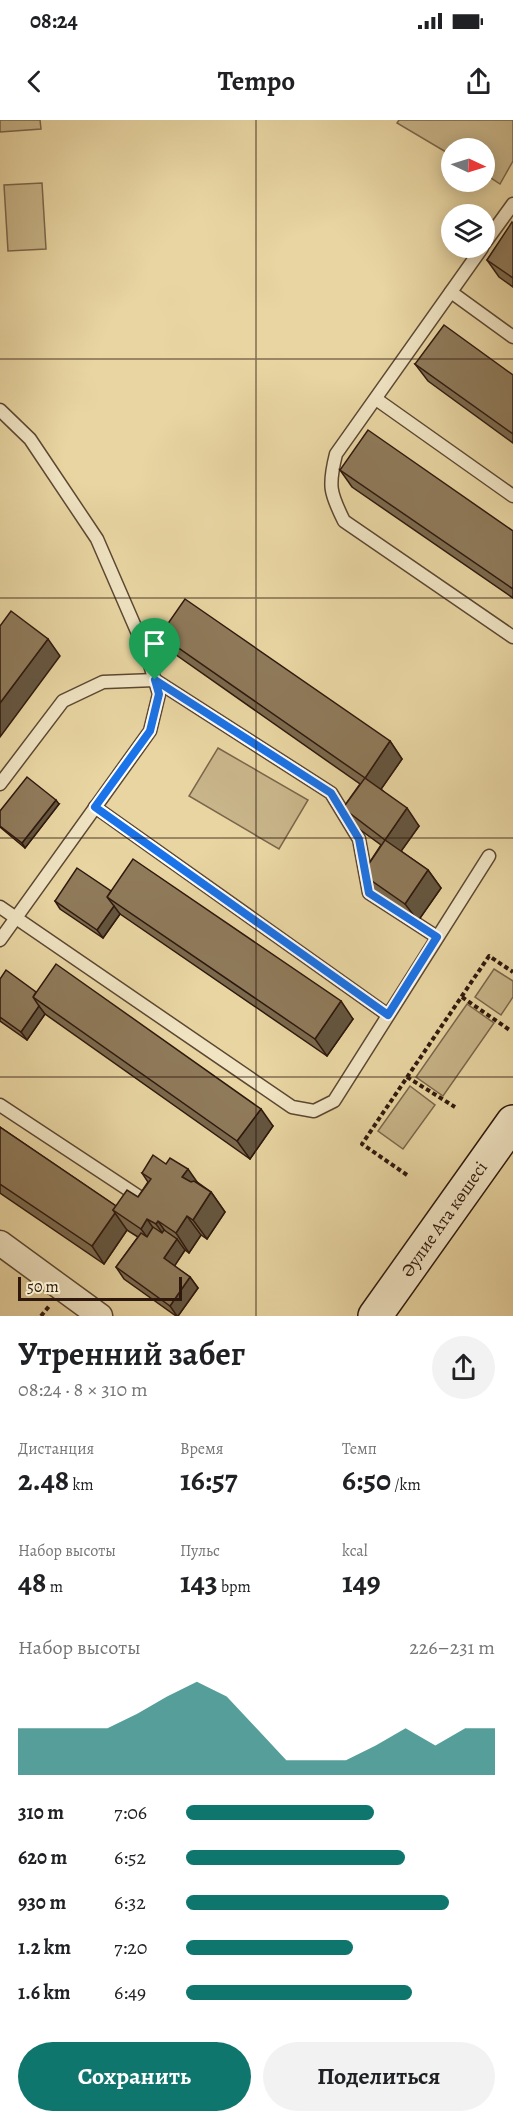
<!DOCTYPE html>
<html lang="ru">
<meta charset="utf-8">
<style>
:root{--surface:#fff;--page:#f2f2f2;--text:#202124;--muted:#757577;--accent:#0f766e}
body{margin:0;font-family:Alegreya,serif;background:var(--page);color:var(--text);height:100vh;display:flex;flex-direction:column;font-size:22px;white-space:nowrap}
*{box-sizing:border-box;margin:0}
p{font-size:20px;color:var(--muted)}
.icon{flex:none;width:33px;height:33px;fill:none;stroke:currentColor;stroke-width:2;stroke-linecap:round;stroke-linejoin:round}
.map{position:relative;height:1196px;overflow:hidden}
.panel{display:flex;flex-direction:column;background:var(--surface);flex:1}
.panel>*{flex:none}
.needle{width:39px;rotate:94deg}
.controls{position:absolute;left:441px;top:18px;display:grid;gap:12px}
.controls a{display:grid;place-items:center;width:54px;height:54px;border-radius:50%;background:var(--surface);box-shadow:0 3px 15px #0003;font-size:30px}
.scale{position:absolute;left:18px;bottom:15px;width:164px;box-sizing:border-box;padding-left:6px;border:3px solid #2e180d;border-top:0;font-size:16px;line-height:21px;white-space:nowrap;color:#2e180d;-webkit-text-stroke:4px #f0e4c3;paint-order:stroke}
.pin{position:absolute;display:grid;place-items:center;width:51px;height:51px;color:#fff;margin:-62px -26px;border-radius:50% 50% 50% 0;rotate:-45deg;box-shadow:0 0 6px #0007}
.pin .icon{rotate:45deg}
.round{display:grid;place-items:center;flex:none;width:63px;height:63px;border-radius:32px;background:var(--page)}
.summary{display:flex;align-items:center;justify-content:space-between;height:102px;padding:0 18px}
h1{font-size:33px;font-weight:700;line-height:45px}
.metrics{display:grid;grid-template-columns:repeat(3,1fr);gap:9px;height:102px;padding:6px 18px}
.metrics div{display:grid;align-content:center}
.metrics b{font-size:30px;font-weight:700}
.metrics small{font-size:16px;font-weight:400}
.metrics p{font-size:16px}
.chart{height:168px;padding:12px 18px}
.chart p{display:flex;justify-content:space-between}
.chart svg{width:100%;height:108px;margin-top:6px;fill:var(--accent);opacity:.7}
.button{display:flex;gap:12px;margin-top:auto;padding:12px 18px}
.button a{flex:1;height:69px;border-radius:36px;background:var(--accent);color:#fff;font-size:24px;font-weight:700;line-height:69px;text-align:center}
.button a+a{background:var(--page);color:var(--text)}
ul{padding:0 18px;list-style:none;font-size:20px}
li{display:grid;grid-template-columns:96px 72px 1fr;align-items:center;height:45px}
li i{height:15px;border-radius:8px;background:var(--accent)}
.status{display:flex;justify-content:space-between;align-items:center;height:42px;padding:0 30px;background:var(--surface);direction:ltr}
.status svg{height:16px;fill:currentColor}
header{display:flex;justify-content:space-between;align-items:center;height:78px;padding:0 18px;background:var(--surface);font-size:27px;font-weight:700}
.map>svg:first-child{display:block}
</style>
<div class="status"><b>08:24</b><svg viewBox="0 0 49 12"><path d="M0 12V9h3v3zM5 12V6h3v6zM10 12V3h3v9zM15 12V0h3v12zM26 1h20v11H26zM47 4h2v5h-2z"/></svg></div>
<header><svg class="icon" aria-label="back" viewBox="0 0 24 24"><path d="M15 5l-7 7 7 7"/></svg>Tempo<svg class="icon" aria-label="share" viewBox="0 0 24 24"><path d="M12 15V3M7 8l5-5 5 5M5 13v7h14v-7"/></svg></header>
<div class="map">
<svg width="513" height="1196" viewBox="0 0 513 1196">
<rect width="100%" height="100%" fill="#e8d5a2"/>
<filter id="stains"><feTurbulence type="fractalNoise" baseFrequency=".00333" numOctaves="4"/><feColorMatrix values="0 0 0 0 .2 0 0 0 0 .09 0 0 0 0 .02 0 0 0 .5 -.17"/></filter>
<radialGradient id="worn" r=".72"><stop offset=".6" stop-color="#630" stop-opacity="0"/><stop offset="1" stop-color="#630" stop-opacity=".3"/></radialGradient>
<!-- green -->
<g fill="#c8b589" stroke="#7b664b" stroke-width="1.5">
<path d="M 0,0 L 40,0 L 41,9 L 0,12 Z"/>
<path d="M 399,0 L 513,0 L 513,41 L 500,64 L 485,54 L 484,28 L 452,28 L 451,35 L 397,3 Z"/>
<path d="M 42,63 L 46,129 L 8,131 L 4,65 Z"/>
<path d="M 218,628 L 308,680 L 279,729 L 189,676 Z"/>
<path d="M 494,849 L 513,861 L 513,877 L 501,895 L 475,877 Z"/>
<path d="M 467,884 L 494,903 L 443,976 L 416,957 Z"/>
<path d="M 410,966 L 435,985 L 403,1029 L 378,1011 Z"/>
</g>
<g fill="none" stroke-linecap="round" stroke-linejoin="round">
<defs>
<g id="service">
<path d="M 484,124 L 513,84"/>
<path d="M 482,128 L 336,334 C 328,366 330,373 344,401 L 513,517"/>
<path d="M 451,172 L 513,217"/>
<path d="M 376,279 L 513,376"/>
<path d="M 0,290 L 30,319 L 97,419 L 146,532 L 159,574 L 150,611 L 0,820"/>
<path d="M 0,664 L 63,581 L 103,562 L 155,560 L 331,673 L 359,719 L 369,773 L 437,817"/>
<path d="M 95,687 L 388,895"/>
<path d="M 0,787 L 292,987 L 314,991 L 334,981 L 489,736"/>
<path d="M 0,985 L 144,1080"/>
</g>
<path id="minor" d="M 0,1123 L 100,1196"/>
<path id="secondary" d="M 375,1196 L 513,1002"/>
</defs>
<!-- service casing -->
<use href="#service" stroke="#5c4732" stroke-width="15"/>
<!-- minor casing -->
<use href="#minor" stroke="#5c4732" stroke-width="27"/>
<!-- secondary casing -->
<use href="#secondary" stroke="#2e180d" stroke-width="36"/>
<!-- path -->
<g stroke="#2e180d" stroke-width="4" stroke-dasharray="4.5 3" stroke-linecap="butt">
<path d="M 462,877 L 511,911"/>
<path d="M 407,957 L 455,987"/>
<path d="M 407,1055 L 362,1024 L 489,836 L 513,852"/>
<path d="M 41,1196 L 50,1185"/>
</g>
<!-- service -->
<use href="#service" stroke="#f0e4c3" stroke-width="12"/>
<!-- minor -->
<use href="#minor" stroke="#f0e4c3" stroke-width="24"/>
<!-- secondary -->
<use href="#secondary" stroke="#f0e4c3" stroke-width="33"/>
</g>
<!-- wall -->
<g fill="#7b694d" stroke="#2e180d" stroke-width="1.5">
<path d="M 513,103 L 513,167 L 499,157 L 487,140 Z"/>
<path d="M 415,244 L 513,255 L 513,323 L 428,261 Z"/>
<path d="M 340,350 L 513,411 L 513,478 L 352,367 Z"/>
<path d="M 160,515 L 390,621 L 402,639 L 381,669 L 419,706 L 401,731 L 428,750 L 441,768 L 418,801 L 374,771 L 362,754 L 381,725 L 355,706 L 343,688 L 360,664 L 172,532 Z"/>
<path d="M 59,684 L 25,728 L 0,707 L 0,691 Z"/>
<path d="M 111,771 L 353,899 L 327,936 L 120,794 L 103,818 L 60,789 L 55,781 Z"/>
<path d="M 0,859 L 36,872 L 273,1006 L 250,1039 L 45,894 L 27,920 L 0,901 Z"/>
<path d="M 0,1007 L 116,1086 L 138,1077 L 148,1062 L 142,1053 L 197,1062 L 211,1072 L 225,1092 L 207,1119 L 201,1115 L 189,1133 L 185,1130 L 174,1146 L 190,1157 L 198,1168 L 178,1196 L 176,1196 L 124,1159 L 116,1147 L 138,1117 L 127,1110 L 104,1144 L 0,1073 Z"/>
</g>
<!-- shaded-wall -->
<g fill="#64553f" stroke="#2e180d" stroke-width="1.5">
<path d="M 48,519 L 60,536 L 0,617 L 0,583 Z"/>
<path d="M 390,621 L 402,639 L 377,675 L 365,658 Z"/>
<path d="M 56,680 L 59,684 L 25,728 L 22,723 Z"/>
<path d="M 407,688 L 419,706 L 397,737 L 385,720 Z"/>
<path d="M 428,750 L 441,768 L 418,801 L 405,784 Z"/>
<path d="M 114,786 L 120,794 L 103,818 L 97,810 Z"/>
<path d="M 341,881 L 353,899 L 327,936 L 315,919 Z"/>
<path d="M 39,886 L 45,894 L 27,920 L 21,912 Z"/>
<path d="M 261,989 L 273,1006 L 250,1039 L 237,1021 Z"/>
<path d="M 188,1049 L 202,1069 L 182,1057 Z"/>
<path d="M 211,1072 L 225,1092 L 207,1119 L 193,1100 Z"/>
<path d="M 115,1093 L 127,1110 L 104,1144 L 92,1126 Z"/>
<path d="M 187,1096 L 201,1115 L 189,1133 L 176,1113 Z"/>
<path d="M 147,1099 L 161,1119 L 155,1128 L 141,1109 Z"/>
<path d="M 158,1101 L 172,1121 L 170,1124 L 156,1104 Z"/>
<path d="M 177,1119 L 185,1130 L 172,1150 L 164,1138 Z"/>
<path d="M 190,1157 L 198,1168 L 178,1196 L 177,1196 L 170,1186 Z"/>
</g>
<!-- building -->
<g fill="#8f7a5a" stroke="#2e180d" stroke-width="1.5">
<path d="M 512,102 L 513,103 L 513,158 L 487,140 Z"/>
<path d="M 444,205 L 513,255 L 513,314 L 415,244 Z"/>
<path d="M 368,310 L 513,411 L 513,469 L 340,350 Z"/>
<path d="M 185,479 L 390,621 L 365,658 L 407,688 L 385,720 L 343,688 L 365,658 L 160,515 Z"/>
<path d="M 11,491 L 48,519 L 0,583 L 0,506 Z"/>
<path d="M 27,657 L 56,680 L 22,723 L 0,706 L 0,691 Z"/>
<path d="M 385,720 L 428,750 L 405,784 L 362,754 Z"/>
<path d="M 133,739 L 341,881 L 315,919 L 107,777 Z"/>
<path d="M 77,748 L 111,771 L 107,777 L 114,786 L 97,810 L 55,781 Z"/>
<path d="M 56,844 L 261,989 L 237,1021 L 33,877 Z"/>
<path d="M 6,850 L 36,872 L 33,877 L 39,886 L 21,912 L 0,897 L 0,859 Z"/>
<path d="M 0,1007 L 116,1086 L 113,1090 L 115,1093 L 92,1126 L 0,1064 Z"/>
<path d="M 153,1035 L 166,1044 L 170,1038 L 188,1049 L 182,1057 L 191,1062 L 194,1061 L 211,1072 L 193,1100 L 187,1096 L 176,1113 L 158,1101 L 156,1104 L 147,1099 L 141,1109 L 113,1090 L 127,1070 L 138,1077 L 151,1059 L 142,1053 Z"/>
<path d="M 153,1107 L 162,1113 L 164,1110 L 177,1119 L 164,1138 L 190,1157 L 170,1186 L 116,1147 L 141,1113 L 147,1117 Z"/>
</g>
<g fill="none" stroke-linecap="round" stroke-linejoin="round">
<defs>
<path id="route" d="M 155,560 L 331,673 L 359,719 L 369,773 L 437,817 L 388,895 L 95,687 L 150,611 L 159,574 Z"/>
</defs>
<!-- route casing -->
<use href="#route" stroke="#fff" stroke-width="12"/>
<!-- route -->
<use href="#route" stroke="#1a73e8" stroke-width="8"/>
</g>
<!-- grid -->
<path fill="none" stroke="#2e180d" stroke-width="1.5" stroke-opacity="0.55" d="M 256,0 L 256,1196M 0,239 L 513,239M 0,478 L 513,478M 0,718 L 513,718M 0,957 L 513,957"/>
<g text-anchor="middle" stroke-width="5" stroke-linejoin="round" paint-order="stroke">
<!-- street labels -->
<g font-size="18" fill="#2e180d" stroke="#f0e4c3">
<text transform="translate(444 1099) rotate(-55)" y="6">Әулие Ата көшесі</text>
</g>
</g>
<rect width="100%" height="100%" filter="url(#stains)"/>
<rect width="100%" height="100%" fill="url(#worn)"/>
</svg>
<div class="controls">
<a><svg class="needle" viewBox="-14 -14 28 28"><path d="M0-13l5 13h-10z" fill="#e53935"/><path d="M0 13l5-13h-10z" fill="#757577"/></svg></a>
<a><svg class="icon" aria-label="layers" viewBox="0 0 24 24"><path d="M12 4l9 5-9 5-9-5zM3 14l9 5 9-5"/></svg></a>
</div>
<div class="scale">50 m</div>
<div class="pin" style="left:155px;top:560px;background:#1e9e55"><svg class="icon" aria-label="arrive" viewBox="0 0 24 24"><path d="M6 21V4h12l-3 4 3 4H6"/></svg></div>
</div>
<section class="panel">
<div class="summary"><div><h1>Утренний забег</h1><p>08:24 · 8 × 310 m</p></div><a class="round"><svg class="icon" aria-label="share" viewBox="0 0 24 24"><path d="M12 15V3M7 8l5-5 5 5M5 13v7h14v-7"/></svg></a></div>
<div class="metrics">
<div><p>Дистанция</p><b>2.48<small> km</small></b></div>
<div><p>Время</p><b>16:57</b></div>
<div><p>Темп</p><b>6:50<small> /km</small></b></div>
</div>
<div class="metrics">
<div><p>Набор высоты</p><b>48<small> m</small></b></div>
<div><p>Пульс</p><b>143<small> bpm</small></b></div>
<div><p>kcal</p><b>149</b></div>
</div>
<div class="chart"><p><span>Набор высоты</span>226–231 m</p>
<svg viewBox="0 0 160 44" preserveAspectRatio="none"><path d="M0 44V25L10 25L20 25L30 25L40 19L50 12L60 6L70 12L80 25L90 38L100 38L110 38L120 32L130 25L140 32L150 25L160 25V44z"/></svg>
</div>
<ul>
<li><b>310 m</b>7:06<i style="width:61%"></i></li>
<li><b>620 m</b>6:52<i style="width:71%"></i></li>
<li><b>930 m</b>6:32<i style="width:85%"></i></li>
<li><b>1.2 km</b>7:20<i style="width:54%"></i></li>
<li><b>1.6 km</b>6:49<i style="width:73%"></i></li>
</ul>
<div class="button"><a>Сохранить</a><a>Поделиться</a></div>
</section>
